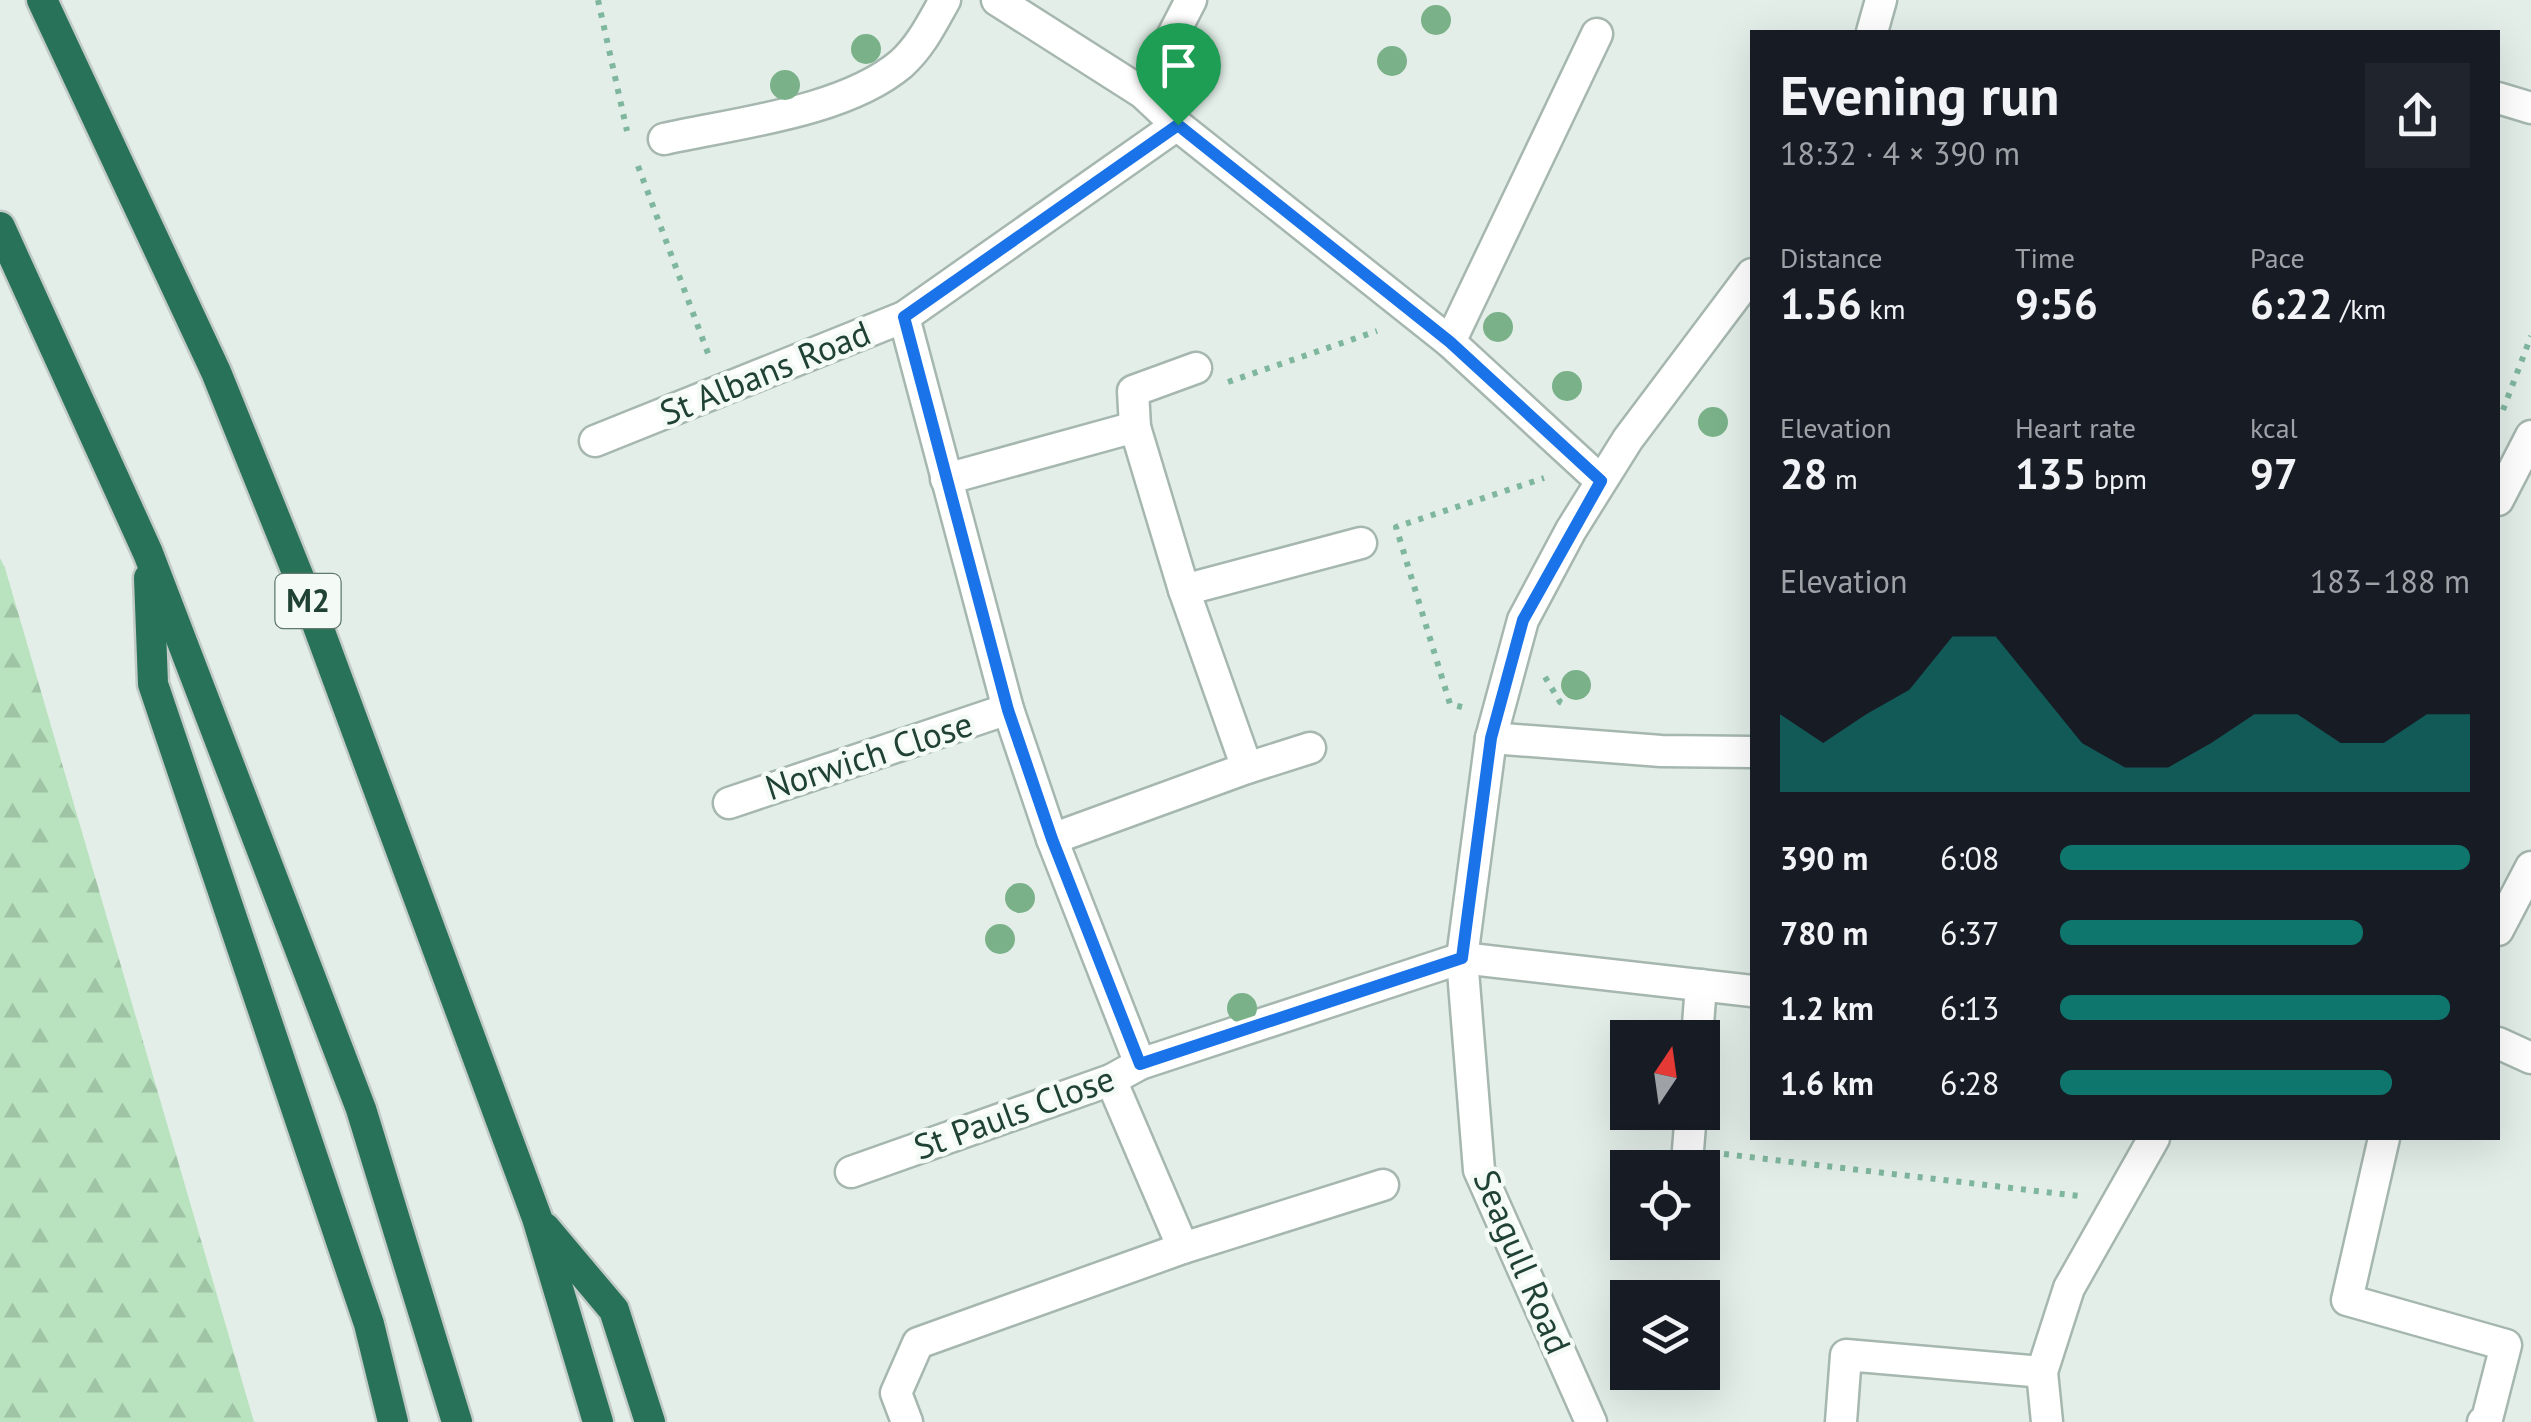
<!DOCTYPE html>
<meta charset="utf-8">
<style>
:root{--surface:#171b24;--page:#20242c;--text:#f1f3f6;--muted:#9ea1a6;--accent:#0f766e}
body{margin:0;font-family:"PT Sans",sans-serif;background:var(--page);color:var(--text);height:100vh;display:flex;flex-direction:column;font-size:38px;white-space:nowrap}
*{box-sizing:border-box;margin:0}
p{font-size:32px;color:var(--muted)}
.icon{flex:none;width:55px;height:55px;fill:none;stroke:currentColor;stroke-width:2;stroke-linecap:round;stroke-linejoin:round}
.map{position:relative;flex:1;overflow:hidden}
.sheet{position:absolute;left:1750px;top:30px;width:750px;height:1110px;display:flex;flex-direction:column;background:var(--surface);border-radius:0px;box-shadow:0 10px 40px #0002}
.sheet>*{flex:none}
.needle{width:65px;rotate:13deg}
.fabs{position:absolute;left:1610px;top:1020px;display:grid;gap:20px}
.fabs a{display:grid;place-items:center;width:110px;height:110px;border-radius:0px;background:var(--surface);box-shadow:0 10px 40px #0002;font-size:50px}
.pin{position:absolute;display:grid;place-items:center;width:85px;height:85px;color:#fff;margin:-102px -42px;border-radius:50% 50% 50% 0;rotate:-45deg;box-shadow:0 0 10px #0007}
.pin .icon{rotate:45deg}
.round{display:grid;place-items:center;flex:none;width:105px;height:105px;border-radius:0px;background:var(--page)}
.overview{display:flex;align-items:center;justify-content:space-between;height:170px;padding:0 30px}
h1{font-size:55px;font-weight:600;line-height:75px}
.stats{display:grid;grid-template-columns:repeat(3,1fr);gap:15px;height:170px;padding:10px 30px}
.stats div{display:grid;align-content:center}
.stats b{font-size:42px;font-weight:600}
.stats small{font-size:28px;font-weight:400}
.stats p{font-size:28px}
.chart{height:280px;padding:20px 30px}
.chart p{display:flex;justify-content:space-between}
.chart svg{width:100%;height:180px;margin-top:10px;fill:var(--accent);opacity:.7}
ul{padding:0 30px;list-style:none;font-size:32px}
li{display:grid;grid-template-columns:160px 120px 1fr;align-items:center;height:75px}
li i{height:25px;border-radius:12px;background:var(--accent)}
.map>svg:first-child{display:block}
</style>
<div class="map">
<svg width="2531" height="1422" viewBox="0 0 2531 1422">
<defs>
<pattern id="forest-firs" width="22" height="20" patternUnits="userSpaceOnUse" patternTransform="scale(2.5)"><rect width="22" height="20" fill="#b9e2bf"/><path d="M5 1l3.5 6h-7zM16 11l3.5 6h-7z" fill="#9fc3a5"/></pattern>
</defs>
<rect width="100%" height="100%" fill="#e3eee8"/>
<!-- forest -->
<path fill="url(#forest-firs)" d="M 0,558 L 5,568 L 254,1422 L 0,1422 Z"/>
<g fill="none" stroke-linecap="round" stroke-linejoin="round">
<defs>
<g id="minor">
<path d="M 997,0 L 1143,93 L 1177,125 L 1450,342 L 1601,481"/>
<path d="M 1872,32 L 1881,0"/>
<path d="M 1143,93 L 1191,0"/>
<path d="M 2498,98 L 2531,108"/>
<path d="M 664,139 C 736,123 844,112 901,64 C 921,46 932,23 945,0"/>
<path d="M 904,317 L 1008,709 L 1052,839 L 1140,1064"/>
<path d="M 1450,342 L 1597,34"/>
<path d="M 1135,427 L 1133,391 L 1196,368"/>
<path d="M 595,441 L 904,317 L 1177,125"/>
<path d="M 946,479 L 1135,427 L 1184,590 L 1247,768 L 1052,839"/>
<path d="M 2498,500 L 2531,436"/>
<path d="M 1184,590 L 1361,543"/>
<path d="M 1491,738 L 1661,751 L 1752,752"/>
<path d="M 1247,768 L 1310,748"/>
<path d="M 729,803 L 1008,709"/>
<path d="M 2498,930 L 2531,867"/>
<path d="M 1697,1038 L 1701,985"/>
<path d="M 2498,1043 L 2531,1058"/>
<path d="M 1111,1080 L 1183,1248"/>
<path d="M 2384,1138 L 2347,1300 L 2506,1345 L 2487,1419 L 2483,1422"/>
<path d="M 1688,1150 L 1691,1112"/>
<path d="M 851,1172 L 1111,1080 L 1140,1064 L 1462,958 L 1752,991"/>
<path d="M 907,1422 L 896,1393 L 918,1343 L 1183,1248 L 1383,1185"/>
<path d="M 1591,1422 L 1479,1170 L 1462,958 L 1491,738 L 1523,620 L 1571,530 L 1628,439 L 1752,274"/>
<path d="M 1841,1422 L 1846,1355 L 2042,1372"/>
<path d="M 2047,1422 L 2042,1372 L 2069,1288 L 2154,1138"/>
</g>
<g id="highway">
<path d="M 42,0 L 216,372 L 309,602 L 537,1218 L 598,1422"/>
<path d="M 0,227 L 148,553 L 361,1109 L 457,1422"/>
<path d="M 149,578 L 153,684 L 369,1324 L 393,1422"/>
<path d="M 545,1228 L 614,1310 L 650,1422"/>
</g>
</defs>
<!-- minor casing -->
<use href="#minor" stroke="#a5b7af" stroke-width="35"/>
<!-- highway casing -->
<use href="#highway" stroke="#c1cac6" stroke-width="35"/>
<!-- path -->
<g stroke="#7fb69e" stroke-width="6" stroke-dasharray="5 8" stroke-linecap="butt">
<path d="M 598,0 L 627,131"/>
<path d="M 638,166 L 709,356"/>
<path d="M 1228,382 L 1377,331"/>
<path d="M 2503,410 L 2531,336"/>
<path d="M 1545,677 L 1560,702 L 1568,706"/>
<path d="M 1462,707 L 1450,704 L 1396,527 L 1544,478"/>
<path d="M 1724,1154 L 2079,1196"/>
</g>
<!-- minor -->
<use href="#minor" stroke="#fff" stroke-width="30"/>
<!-- highway -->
<use href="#highway" stroke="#287259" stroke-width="30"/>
</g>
<!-- trees -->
<g fill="#7ab189">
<circle cx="1436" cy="20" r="15"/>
<circle cx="866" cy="49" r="15"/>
<circle cx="1392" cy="61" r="15"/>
<circle cx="785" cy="85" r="15"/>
<circle cx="1498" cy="327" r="15"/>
<circle cx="1567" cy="386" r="15"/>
<circle cx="1713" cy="422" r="15"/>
<circle cx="1576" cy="685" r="15"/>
<circle cx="1020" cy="898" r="15"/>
<circle cx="1000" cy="939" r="15"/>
<circle cx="1242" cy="1008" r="15"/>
</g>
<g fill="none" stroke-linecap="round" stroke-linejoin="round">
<defs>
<path id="route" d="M 1178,125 L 1450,342 L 1601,481 L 1523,620 L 1491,738 L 1462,958 L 1140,1064 L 1052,839 L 1008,710 L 904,317 Z"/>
</defs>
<!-- route casing -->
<use href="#route" stroke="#fff" stroke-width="20"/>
<!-- route -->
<use href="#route" stroke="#1a73e8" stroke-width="12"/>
</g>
<g text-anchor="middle" stroke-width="9" stroke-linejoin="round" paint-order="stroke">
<!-- shield labels -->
<rect fill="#f4faf6" stroke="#60796f" stroke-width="2.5" x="275.5" y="574" width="65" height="54" rx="8"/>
<g font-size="32" font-weight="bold" fill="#204235">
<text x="308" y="612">M2</text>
</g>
<!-- street labels -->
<g font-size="35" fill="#204235" stroke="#f4faf6">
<text transform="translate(765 373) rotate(-22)" y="12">St Albans Road</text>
<text transform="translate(869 756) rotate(-18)" y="12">Norwich Close</text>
<text transform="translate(1014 1113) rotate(-20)" y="12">St Pauls Close</text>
<text transform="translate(1522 1262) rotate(67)" y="12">Seagull Road</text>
</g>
</g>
</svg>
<div class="fabs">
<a><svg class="needle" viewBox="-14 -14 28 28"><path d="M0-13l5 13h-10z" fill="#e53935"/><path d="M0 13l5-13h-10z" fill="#9ea1a6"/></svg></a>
<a><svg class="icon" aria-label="locate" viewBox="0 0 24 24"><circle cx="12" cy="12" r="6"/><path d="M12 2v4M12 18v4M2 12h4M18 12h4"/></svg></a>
<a><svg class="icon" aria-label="layers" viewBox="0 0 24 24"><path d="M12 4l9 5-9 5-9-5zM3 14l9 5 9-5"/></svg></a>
</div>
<div class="pin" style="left:1178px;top:125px;background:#1e9e55"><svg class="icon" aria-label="arrive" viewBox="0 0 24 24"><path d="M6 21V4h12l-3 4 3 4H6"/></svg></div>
<section class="sheet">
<div class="overview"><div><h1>Evening run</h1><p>18:32 · 4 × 390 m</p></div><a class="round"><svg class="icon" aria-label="share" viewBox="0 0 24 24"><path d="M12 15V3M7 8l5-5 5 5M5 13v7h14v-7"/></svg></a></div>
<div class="stats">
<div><p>Distance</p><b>1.56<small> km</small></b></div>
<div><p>Time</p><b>9:56</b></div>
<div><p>Pace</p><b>6:22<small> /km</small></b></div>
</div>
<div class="stats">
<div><p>Elevation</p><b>28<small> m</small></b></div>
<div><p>Heart rate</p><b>135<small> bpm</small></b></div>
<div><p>kcal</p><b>97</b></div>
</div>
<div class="chart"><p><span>Elevation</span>183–188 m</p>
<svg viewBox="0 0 160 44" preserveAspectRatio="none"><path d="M0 44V25L10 32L20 25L30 19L40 6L50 6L60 19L70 32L80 38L90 38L100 32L110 25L120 25L130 32L140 32L150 25L160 25V44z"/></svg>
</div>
<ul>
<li><b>390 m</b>6:08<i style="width:100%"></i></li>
<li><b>780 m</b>6:37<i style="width:74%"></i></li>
<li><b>1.2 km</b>6:13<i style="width:95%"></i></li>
<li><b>1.6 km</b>6:28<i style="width:81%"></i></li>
</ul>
</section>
</div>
